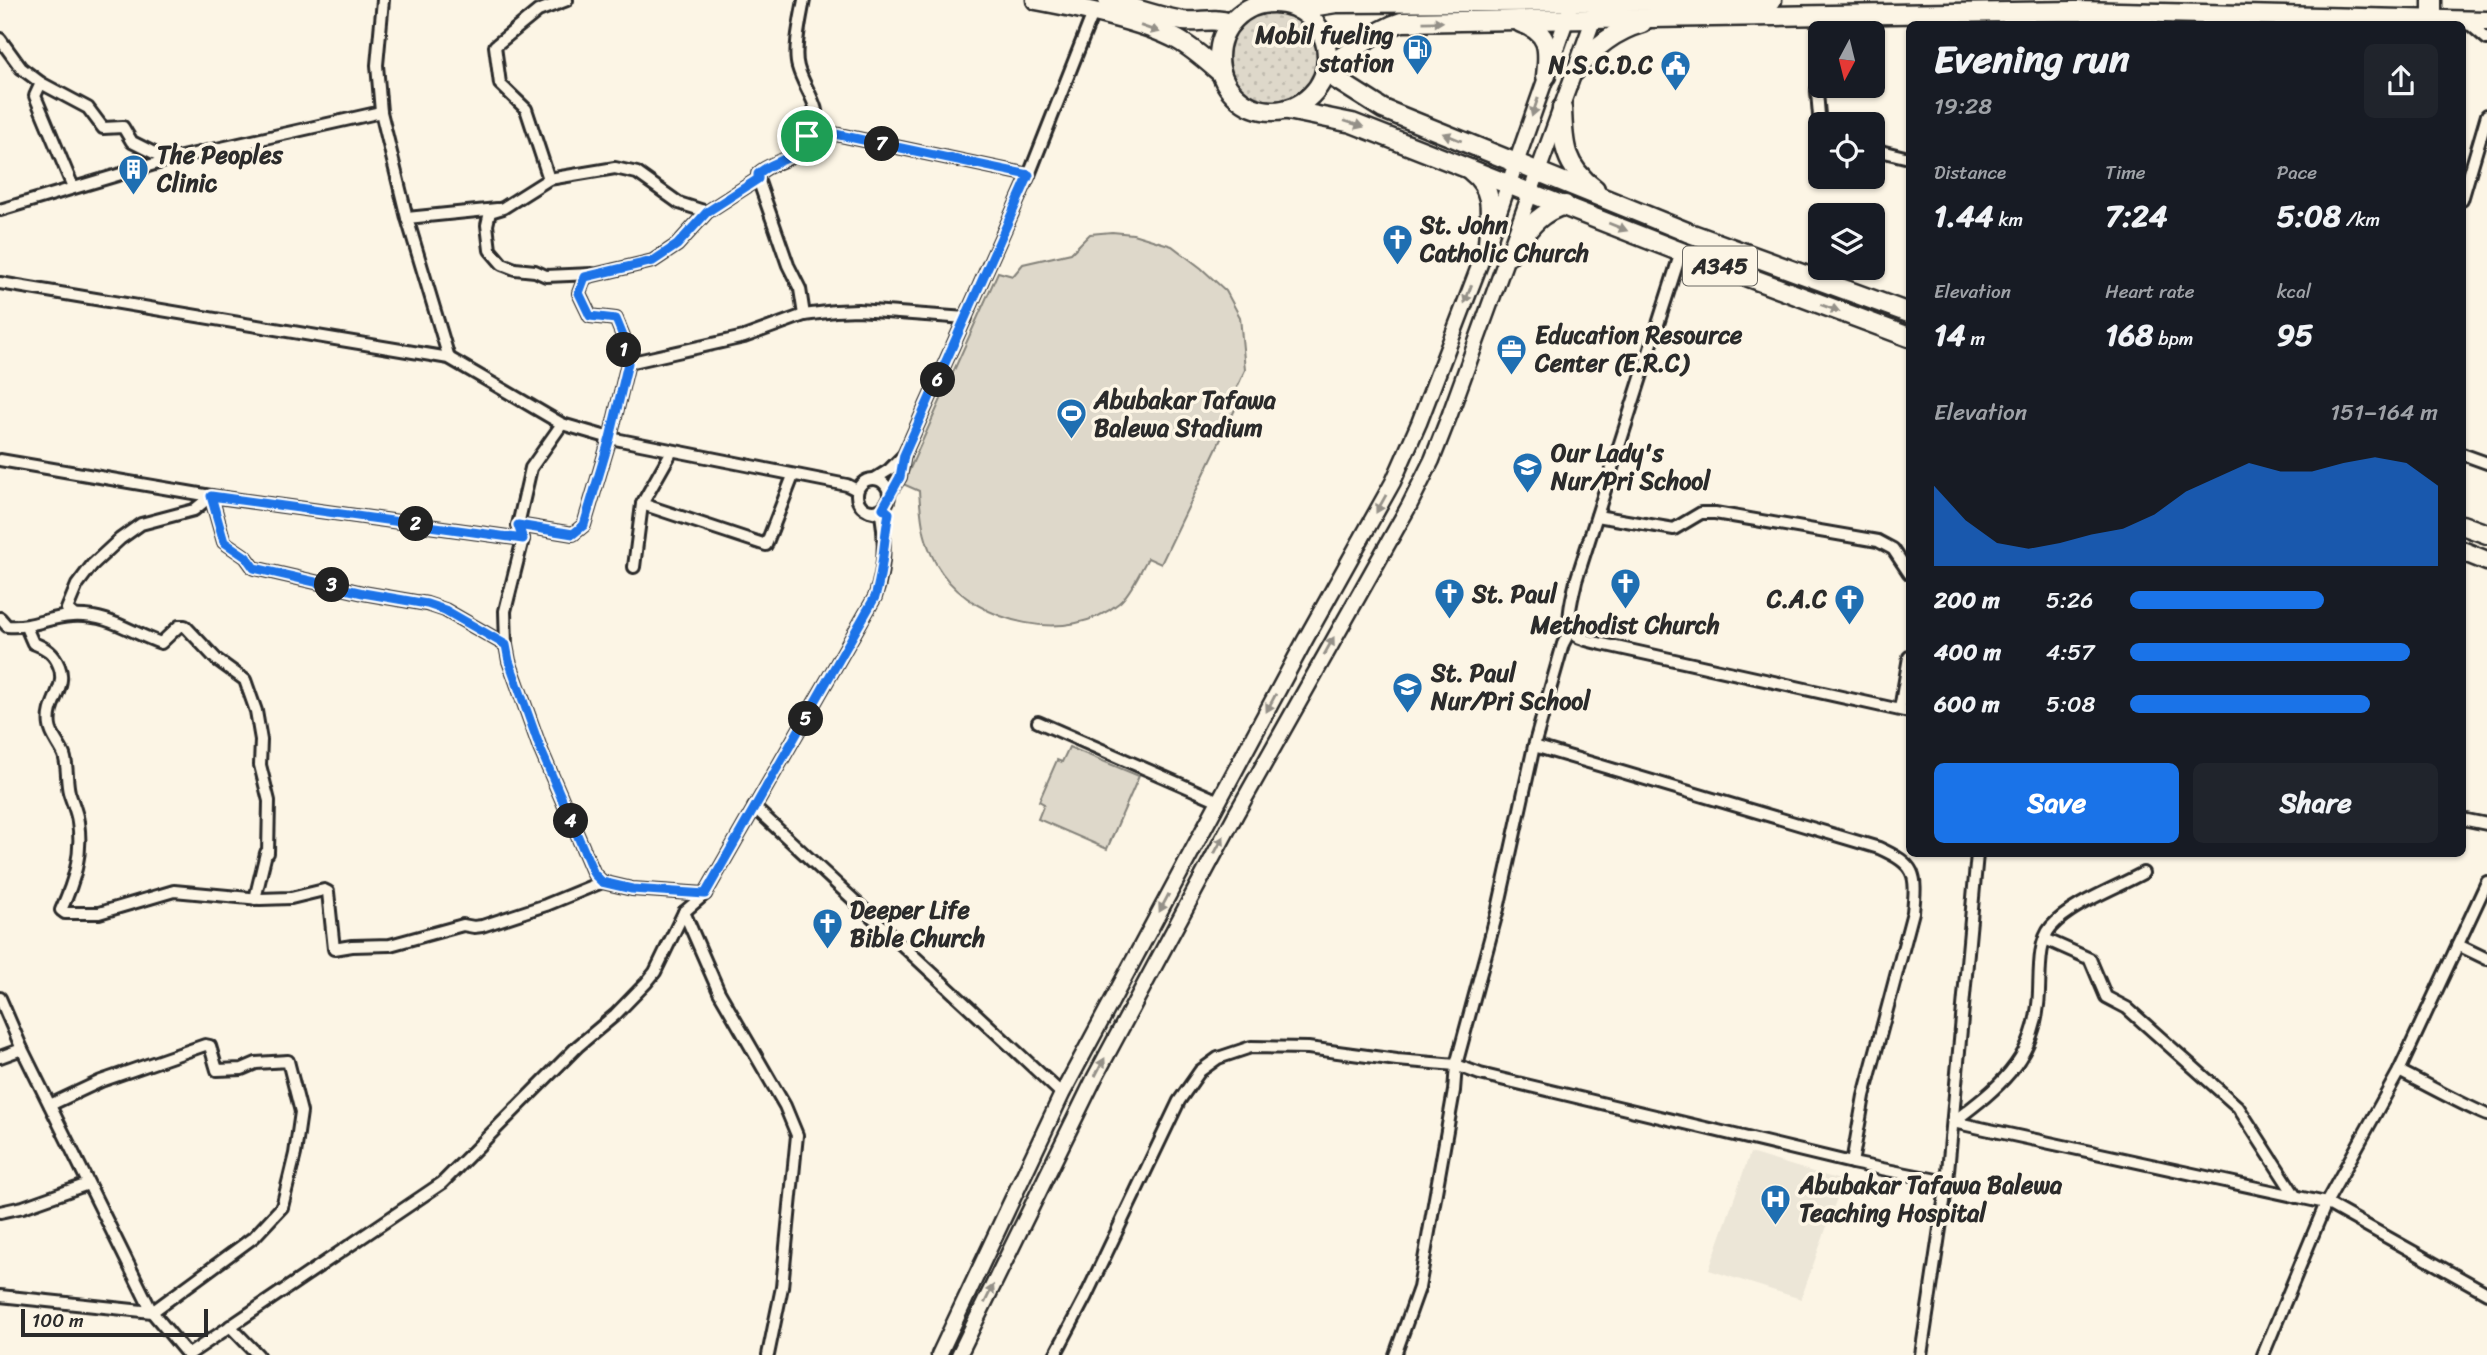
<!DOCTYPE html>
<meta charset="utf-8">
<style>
:root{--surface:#171b24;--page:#20242c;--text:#f1f3f6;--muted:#9ea1a6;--accent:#1a73e8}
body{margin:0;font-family:Sriracha,sans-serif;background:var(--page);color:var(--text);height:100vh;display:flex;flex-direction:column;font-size:26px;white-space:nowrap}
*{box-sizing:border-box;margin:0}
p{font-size:23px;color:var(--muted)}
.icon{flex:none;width:38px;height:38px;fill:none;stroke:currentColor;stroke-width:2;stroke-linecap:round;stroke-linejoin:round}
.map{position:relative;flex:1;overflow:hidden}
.details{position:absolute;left:1906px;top:21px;width:560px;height:836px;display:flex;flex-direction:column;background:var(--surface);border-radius:10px;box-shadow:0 2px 5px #0004}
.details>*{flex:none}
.needle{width:46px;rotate:187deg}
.tools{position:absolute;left:1808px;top:21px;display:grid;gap:14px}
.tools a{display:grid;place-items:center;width:77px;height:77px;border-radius:10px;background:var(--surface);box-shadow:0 2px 5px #0004;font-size:35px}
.scale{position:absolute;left:21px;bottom:18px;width:187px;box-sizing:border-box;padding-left:7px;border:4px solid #2b2b2b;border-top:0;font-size:19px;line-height:24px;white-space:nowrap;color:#2b2b2b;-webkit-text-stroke:5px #fcf5e5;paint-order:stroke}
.pin{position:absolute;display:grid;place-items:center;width:60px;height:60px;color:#fff;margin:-30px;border:4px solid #fff;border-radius:50%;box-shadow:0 2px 7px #0007}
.km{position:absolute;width:35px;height:35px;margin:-18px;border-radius:50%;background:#222;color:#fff;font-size:19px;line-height:35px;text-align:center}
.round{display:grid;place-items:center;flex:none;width:74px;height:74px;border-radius:10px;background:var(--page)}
.head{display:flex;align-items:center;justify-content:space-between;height:119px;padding:0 28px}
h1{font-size:38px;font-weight:800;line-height:52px}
.stats{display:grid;grid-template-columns:repeat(3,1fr);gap:10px;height:119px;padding:7px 28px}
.stats div{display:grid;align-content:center}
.stats b{font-size:30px;font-weight:800}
.stats small{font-size:19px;font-weight:400}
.stats p{font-size:19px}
.chart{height:196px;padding:14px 28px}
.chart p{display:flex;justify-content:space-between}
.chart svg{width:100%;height:126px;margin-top:7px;fill:var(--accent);opacity:.7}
.action{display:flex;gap:14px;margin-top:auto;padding:14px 28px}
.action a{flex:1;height:80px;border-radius:10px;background:var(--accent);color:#fff;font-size:28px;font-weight:800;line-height:80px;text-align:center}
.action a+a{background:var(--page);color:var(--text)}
ul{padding:0 28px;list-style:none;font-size:23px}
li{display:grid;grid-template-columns:112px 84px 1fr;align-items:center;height:52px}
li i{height:18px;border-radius:9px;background:var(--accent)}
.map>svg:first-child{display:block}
</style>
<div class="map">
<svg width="2487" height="1355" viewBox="0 0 2487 1355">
<defs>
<pattern id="grass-dots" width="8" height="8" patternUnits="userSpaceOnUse" patternTransform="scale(1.75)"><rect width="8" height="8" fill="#ded8ca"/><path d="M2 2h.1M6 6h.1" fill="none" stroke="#bfbaae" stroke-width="1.8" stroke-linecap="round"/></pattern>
</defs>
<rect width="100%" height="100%" fill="#fcf5e5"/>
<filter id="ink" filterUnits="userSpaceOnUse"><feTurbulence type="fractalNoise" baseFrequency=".0143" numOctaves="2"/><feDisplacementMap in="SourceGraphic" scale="14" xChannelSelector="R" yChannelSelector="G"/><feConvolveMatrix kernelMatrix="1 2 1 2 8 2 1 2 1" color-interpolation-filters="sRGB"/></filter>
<g filter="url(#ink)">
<!-- built -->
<path fill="#ece6d7" d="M 1750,1153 L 1843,1181 L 1801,1299 L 1709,1270 Z"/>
<!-- grass -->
<circle fill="url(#grass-dots)" stroke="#84827a" stroke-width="2" cx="1275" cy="58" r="47"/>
<!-- park -->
<g fill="#ded8ca" stroke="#84827a" stroke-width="2">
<path d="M 1112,232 L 1133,234 L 1172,246 L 1201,268 L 1226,291 L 1240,317 L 1245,370 L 1234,394 L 1241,397 L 1161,564 L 1148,558 C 1140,571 1131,593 1119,603 C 1069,645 978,624 942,573 C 924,548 921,521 919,491 L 903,484 L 998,272 L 1013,276 L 1023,264 L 1071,253 L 1090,234 Z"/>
<path d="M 1069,747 L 1139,776 L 1107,849 L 1038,819 L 1044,804 L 1039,801 L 1057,760 L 1062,762 Z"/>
</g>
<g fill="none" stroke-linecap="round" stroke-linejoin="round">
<defs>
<g id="minor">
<path d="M 383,0 L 377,65 L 381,112 L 407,218 L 449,358"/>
<path d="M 2467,22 L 2487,39"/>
<path d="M 1828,33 L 1831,16"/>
<path d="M 0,39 L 21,68 L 41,83 L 88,108 L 103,128 L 123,127 L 132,142 L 168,160"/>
<path d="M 1820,75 L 1817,92 L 1820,127"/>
<path d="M 41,83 L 35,96 L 73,187"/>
<path d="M 816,130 L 1029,175"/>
<path d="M 1872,149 L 1909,158"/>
<path d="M 549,179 L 526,109 L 500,84 L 495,46 L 538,11 L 567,0"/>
<path d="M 758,179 L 788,265 L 800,289 L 804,315"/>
<path d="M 2462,200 L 2487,115"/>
<path d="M 0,210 L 168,160 L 381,112"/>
<path d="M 407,218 L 497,209"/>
<path d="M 1681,252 L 1576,581 C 1573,597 1561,629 1580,638 C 1587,641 1595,642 1602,644 L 1909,712"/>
<path d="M 592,274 L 546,276 L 535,271 L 515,269 L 502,264 L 490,250 L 487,225 L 490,212 L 503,208 L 549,179 L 615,168 L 637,173 L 679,203 L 707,212"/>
<path d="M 0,283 L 449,358 L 562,424 L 610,438 L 847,485 L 857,490"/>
<path d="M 628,363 L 744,337 L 804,315 L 835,311 L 858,310 L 966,318"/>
<path d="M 562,424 L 531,468 L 518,525 L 523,539 L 505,611 L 506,645 L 509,661 L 540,748 L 594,874 L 602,882"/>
<path d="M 2462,454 L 2487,463"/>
<path d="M 0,460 L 211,496 L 523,539"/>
<path d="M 876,478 L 889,470 L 904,455"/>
<circle cx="873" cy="495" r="16"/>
<path d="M 890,492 L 900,477 L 904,455 L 1029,175 L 1093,13"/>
<path d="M 211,496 L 224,542 L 246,557 L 254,568 L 363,593 L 427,604 L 445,610 L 506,645"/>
<path d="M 642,504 L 766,545 L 793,476"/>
<path d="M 1597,516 L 1674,529 L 1701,513 L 1715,513 L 1878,541 L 1893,549 L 1909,573"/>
<path d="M 518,525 L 573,534 L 584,525 L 610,438 L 628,363 L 623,336 L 616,319 L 590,316 L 579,293 L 585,277 L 653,261 L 677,245 L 707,212 L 758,179 L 758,174 C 768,164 781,163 793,155 C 802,149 806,137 816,130 C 822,106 804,89 798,67 C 793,51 801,17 804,0"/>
<path d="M 634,567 L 642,504 L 672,451"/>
<path d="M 74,615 L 67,609 L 77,585 L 92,565 L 120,539 L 141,524 L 194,510 L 211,496"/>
<path d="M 0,618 L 7,626 C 34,628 47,617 72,616 C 110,614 129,632 161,643 L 179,626 L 185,626 L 216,659 L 245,680 L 256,711 L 261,740 L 260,765 L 269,801 L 268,853 L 266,853 L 255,899"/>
<path d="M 26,627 L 33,643 C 46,648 54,653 59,666 C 68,688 46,702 50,726 C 51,736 60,745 64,755 C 68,766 66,780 69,792 C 72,802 77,812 78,822 C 83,854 74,882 61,910 L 65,913 L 99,913 L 174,891 L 260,899 L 291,898 L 324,890 L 328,892 L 334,949 L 352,946 L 390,945 L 463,925 L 474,927 L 482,926 L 546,905 L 602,882 L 632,889 L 705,894"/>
<path d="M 1900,709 L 1909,657"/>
<path d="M 1038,722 L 1219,801"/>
<path d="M 1534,746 L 1879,848 C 1916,865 1917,873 1913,912 L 1864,1096 L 1852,1163"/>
<path d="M 754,807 L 1062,1094"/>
<path d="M 2462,819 L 2487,824"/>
<path d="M 684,912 L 719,992 L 785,1106 L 797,1135 L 782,1287 L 768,1355"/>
<path d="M 2045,939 L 2090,959 L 2106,997 L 2127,1008 L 2238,1107 L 2296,1197"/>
<path d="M 2458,945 L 2487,959"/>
<path d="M 0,998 L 22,1049 L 152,1312 L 188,1355"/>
<path d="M 0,1057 L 22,1049"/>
<path d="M 2399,1071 C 2429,1086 2457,1102 2487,1115"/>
<path d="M 1953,1122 L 2326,1203 L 2487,1293"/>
<path d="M 1953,1122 C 1995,1090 2032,1063 2038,1005 C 2041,984 2036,944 2051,927 C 2071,904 2116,888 2143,873"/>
<path d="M 0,1212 L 23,1207 L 88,1184"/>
<path d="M 0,1296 L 152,1312 L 254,1237 L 282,1207 L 295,1154 L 301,1112 L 288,1061 L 256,1063 L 242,1069 L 217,1070 L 210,1046 L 205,1045 L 101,1081 L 50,1105"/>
<path d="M 230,1326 L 258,1355"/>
<path d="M 188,1355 L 442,1183 L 578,1046 L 615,1015 L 646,983 L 655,972 L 684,912 L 705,894 L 875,597 C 885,569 886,543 881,514 L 869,511"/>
<path d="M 1055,1355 L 1085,1298 L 1179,1101 L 1200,1071 L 1218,1058 L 1251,1047 L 1308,1048 L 1397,1060 L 1456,1065 L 1480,1074 L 1852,1163 L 1947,1182"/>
<path d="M 1395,1355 L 1419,1288 L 1454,1091 L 1456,1065 L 1498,909 L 1534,746 L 1563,644 L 1571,629"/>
<path d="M 1921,1355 L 1947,1182 L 1977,854"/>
<path d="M 2263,1355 L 2326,1203 L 2399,1071 L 2487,882"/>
</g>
<g id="tertiary">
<path d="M 939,1355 L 1062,1094 L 1305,640 L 1393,482 L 1419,423 L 1488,243 L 1569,12"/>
<path d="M 959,1355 L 1095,1077 L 1236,814 L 1409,506 L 1432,460 L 1450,414 L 1596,12"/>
</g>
<g id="primary">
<path d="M 1298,9 L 1336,3 L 1772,0"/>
<path d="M 2432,20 L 2432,0"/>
<path d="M 1521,23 C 1550,32 1549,50 1546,76"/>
<path d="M 1328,64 C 1339,58 1352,52 1362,44 C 1376,34 1385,27 1402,22 L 2077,11 L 2487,21"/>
<path d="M 1575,71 C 1593,48 1614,31 1642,23"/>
</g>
<g id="trunk">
<path d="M 1036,0 C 1078,8 1141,20 1178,40 C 1194,49 1207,61 1221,73"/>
<path d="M 1108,0 C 1133,8 1157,17 1183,21 C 1201,23 1212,17 1231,23"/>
<circle cx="1273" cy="57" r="54"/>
<path d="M 1326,73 L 1383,109 L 1687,232 L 1909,313"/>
<path d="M 1562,108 C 1563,145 1564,166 1595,189"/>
<path d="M 1288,110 L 1352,123 L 1681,252 L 1909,337"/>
<path d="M 1471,171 C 1496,190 1490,215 1488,243"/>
<path d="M 1509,255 C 1528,231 1535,214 1565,205"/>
<path d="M 2462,525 L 2487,534"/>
<path d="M 2462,551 L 2487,561"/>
</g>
</defs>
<!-- minor casing -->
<use href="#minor" stroke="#2b2b2b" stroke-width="16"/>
<!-- tertiary casing -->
<use href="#tertiary" stroke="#2b2b2b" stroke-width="19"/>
<!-- primary casing -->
<use href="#primary" stroke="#2b2b2b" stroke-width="23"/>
<!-- trunk casing -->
<use href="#trunk" stroke="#2b2b2b" stroke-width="23"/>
<!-- minor -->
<use href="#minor" stroke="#fcf5e5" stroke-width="10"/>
<!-- tertiary -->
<use href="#tertiary" stroke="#fcf5e5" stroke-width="14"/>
<!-- primary -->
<use href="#primary" stroke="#fcf5e5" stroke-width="18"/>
<!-- trunk -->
<use href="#trunk" stroke="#fcf5e5" stroke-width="18"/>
</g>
<!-- one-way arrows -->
<defs><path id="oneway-solid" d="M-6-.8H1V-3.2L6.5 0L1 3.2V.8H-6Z" transform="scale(1.75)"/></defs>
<g fill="#949088">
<use href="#oneway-solid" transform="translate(1433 22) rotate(-1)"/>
<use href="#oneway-solid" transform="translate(1150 29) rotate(19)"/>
<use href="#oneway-solid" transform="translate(1535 107) rotate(109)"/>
<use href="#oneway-solid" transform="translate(1354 124) rotate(18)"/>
<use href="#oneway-solid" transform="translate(1452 137) rotate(-158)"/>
<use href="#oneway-solid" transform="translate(1618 227) rotate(22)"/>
<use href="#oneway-solid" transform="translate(1468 294) rotate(111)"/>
<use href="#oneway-solid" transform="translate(1830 308) rotate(20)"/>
<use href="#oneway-solid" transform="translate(1381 504) rotate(119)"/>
<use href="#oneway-solid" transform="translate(1329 646) rotate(-61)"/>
<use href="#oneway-solid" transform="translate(1271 703) rotate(118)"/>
<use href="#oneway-solid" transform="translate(1219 845) rotate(-62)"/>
<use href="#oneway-solid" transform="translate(1164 903) rotate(118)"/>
<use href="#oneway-solid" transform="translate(1100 1067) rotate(-62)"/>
<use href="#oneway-solid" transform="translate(989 1294) rotate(-64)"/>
</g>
</g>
<g fill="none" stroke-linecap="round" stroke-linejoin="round" filter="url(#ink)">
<defs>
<path id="route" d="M 816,130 L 1029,175 L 904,455 L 900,477 L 883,508 L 889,513 C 883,542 884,569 875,597 L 705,894 L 632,889 L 602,882 L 594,874 L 540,748 L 509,661 L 506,645 L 445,610 L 427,604 L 363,593 L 254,568 L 246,557 L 224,542 L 211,496 L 523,539 L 518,525 L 573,534 L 584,525 L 610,438 L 628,363 L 623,336 L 616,319 L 590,316 L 579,293 L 585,277 L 653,261 L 677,245 L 707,212 L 758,179 L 758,174 C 768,164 781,162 793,155 C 802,149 806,137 816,130 Z"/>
</defs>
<!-- route casing -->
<use href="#route" stroke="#fff" stroke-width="14"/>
<!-- route -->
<use href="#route" stroke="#1a73e8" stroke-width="9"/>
</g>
<!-- icons -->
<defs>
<symbol id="fuel-pin" viewBox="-11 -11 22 30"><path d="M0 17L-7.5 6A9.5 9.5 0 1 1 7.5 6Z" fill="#1f6fb2" stroke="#fcf5e5"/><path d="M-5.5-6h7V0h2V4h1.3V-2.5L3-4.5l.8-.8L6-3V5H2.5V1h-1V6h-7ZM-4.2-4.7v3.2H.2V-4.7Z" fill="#fff"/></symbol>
<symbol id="civic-pin" viewBox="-11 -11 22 30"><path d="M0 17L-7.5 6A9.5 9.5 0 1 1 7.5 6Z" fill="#1f6fb2" stroke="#fcf5e5"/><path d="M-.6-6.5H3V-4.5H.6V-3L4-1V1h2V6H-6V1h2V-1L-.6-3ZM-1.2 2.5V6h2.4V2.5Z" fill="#fff"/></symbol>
<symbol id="building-pin" viewBox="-11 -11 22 30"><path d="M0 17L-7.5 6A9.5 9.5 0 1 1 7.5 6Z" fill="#1f6fb2" stroke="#fcf5e5"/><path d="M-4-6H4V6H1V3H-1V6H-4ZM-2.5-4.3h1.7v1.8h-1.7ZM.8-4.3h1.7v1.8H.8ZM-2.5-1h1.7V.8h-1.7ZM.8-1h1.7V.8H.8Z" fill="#fff"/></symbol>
<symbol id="church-pin" viewBox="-11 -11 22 30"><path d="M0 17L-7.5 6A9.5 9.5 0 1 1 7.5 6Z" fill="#1f6fb2" stroke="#fcf5e5"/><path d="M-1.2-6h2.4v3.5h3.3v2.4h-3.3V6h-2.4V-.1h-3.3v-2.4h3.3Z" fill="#fff"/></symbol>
<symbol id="office-pin" viewBox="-11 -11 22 30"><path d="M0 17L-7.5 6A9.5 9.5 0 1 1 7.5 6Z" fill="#1f6fb2" stroke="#fcf5e5"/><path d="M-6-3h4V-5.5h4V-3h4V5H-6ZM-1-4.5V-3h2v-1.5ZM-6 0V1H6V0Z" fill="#fff"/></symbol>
<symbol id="stadium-pin" viewBox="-11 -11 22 30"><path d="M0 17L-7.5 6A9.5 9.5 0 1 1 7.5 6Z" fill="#1f6fb2" stroke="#fcf5e5"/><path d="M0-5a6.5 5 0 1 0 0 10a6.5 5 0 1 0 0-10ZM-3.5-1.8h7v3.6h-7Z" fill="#fff"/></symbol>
<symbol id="school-pin" viewBox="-11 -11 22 30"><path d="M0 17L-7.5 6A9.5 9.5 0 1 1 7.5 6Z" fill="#1f6fb2" stroke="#fcf5e5"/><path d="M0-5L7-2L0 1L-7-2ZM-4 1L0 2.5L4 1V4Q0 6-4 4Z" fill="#fff"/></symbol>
<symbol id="hospital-pin" viewBox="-11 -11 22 30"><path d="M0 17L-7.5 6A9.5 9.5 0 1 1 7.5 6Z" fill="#1f6fb2" stroke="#fcf5e5"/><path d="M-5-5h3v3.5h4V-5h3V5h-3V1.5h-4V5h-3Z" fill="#fff"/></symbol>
</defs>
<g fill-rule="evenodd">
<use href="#fuel-pin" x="1400" y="32" width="35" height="47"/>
<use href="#civic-pin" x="1658" y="48" width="35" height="47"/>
<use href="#building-pin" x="116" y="152" width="35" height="47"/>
<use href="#church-pin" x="1380" y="222" width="35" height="47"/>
<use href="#office-pin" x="1494" y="332" width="35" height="47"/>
<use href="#stadium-pin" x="1054" y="396" width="35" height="47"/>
<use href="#school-pin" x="1510" y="450" width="35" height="47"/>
<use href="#church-pin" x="1608" y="566" width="35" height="47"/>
<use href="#church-pin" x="1432" y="576" width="35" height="47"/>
<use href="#church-pin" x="1832" y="582" width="35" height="47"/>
<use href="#school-pin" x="1390" y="670" width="35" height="47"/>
<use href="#church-pin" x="810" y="906" width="35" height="47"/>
<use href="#hospital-pin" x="1758" y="1182" width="35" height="47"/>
</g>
<g text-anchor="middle" stroke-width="7" stroke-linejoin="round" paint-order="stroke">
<!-- shield labels -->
<rect fill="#fcf5e5" stroke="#6a6863" stroke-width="2" x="1683" y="246.5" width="74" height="39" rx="5"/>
<g font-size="23" font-weight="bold" fill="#2b2b2b">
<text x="1720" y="274">A345</text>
</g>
<!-- poi labels -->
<g font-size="24" font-weight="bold" fill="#2b2b2b" stroke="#fcf5e5" text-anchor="start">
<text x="1394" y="43" text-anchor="end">Mobil fueling<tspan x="1394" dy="28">station</tspan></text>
<text x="1653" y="73" text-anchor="end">N.S.C.D.C</text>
<text x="157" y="163">The Peoples<tspan x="157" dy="28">Clinic</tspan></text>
<text x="1420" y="233">St. John<tspan x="1420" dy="28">Catholic Church</tspan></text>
<text x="1535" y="343">Education Resource<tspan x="1535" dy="28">Center (E.R.C)</tspan></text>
<text x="1094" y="408">Abubakar Tafawa<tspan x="1094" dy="28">Balewa Stadium</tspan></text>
<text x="1551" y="461">Our Lady's<tspan x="1551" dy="28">Nur/Pri School</tspan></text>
<text x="1472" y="602">St. Paul</text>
<text x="1827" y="607" text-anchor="end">C.A.C</text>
<text x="1625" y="633" text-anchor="middle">Methodist Church</text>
<text x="1431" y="681">St. Paul<tspan x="1431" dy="28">Nur/Pri School</tspan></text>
<text x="850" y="918">Deeper Life<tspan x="850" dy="28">Bible Church</tspan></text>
<text x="1799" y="1193">Abubakar Tafawa Balewa<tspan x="1799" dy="28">Teaching Hospital</tspan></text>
</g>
</g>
</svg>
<div class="tools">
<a><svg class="needle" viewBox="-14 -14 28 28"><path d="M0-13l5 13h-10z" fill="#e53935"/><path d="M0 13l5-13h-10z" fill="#9ea1a6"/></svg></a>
<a><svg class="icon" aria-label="locate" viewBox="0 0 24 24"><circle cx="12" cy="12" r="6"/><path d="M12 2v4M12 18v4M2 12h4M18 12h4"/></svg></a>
<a><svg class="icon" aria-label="layers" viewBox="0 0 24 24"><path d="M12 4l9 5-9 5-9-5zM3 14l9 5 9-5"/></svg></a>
</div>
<div class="scale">100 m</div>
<div class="pin" style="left:807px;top:136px;background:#1e9e55"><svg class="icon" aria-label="arrive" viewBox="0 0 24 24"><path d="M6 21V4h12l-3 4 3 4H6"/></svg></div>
<b class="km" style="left:624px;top:350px">1</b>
<b class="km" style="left:416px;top:524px">2</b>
<b class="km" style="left:332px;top:585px">3</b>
<b class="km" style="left:571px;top:821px">4</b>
<b class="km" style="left:806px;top:719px">5</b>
<b class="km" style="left:938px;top:380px">6</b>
<b class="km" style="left:882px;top:144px">7</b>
<section class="details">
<div class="head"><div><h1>Evening run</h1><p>19:28</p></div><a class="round"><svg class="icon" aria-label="share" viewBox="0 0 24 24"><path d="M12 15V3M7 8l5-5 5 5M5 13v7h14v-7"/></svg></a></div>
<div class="stats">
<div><p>Distance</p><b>1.44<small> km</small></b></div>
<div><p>Time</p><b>7:24</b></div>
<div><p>Pace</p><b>5:08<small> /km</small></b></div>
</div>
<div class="stats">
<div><p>Elevation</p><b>14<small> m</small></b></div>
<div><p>Heart rate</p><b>168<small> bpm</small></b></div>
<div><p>kcal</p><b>95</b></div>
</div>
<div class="chart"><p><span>Elevation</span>151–164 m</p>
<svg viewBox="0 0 160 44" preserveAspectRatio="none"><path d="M0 44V16L10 28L20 36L30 38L40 36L50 33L60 31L70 26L80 18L90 13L100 8L110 11L120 11L130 8L140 6L150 8L160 16V44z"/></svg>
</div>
<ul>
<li><b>200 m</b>5:26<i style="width:63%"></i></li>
<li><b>400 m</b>4:57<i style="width:91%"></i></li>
<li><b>600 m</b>5:08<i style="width:78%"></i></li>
</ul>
<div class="action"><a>Save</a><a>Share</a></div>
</section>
</div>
